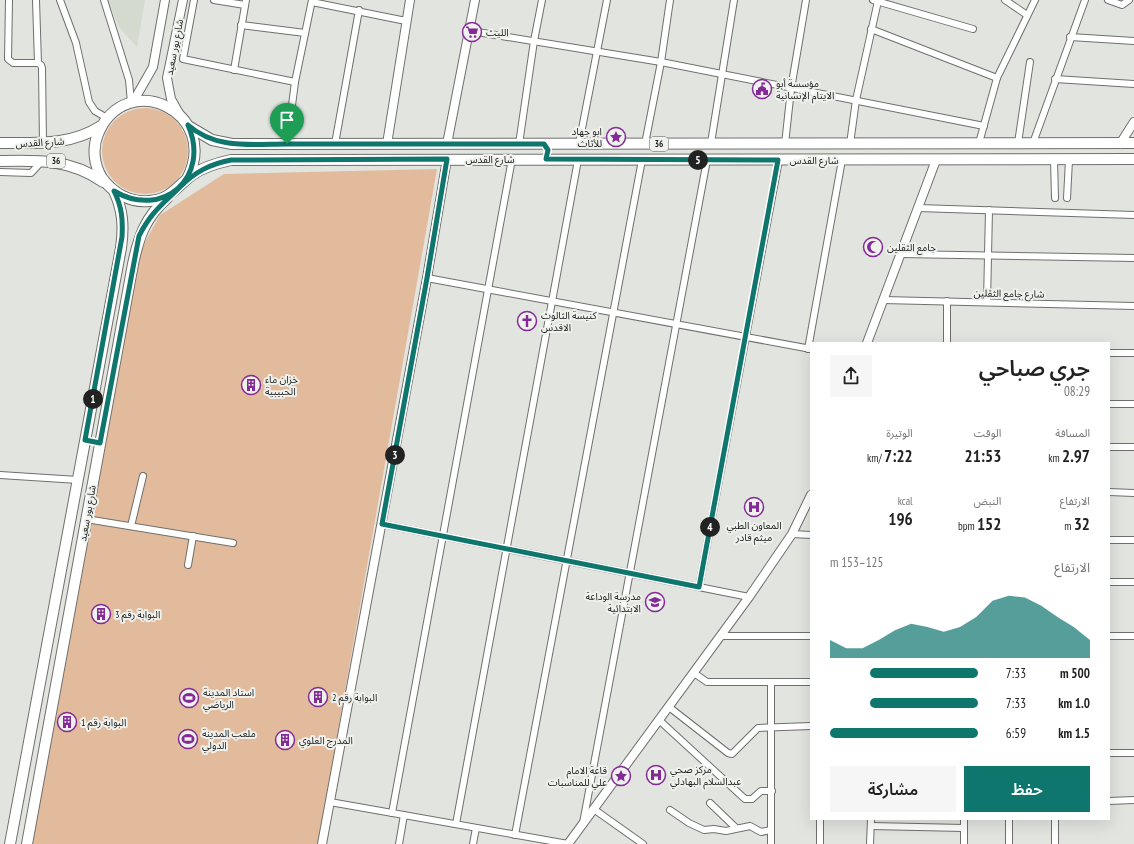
<!DOCTYPE html>
<html lang="ar">
<meta charset="utf-8">
<style>
:root{--surface:#fff;--page:#f6f6f6;--text:#222;--muted:#767676;--accent:#0f766e}
body{margin:0;font-family:"PT Sans Narrow","Noto Sans Arabic",sans-serif;background:var(--page);color:var(--text);direction:rtl;height:100vh;display:flex;flex-direction:column;font-size:15px;white-space:nowrap}
*{box-sizing:border-box;margin:0}
p{font-size:13px;color:var(--muted)}
.icon{flex:none;width:22px;height:22px;fill:none;stroke:currentColor;stroke-width:2;stroke-linecap:round;stroke-linejoin:round}
.map{position:relative;flex:1;overflow:hidden;direction:ltr}
.side{position:absolute;left:810px;top:342px;width:300px;height:478px;display:flex;flex-direction:column;background:var(--surface);border-radius:0px;box-shadow:0 4px 16px #0002;direction:rtl}
.side>*{flex:none}
.pin{position:absolute;display:grid;place-items:center;width:34px;height:34px;color:#fff;margin:-41px -17px;border-radius:50% 50% 50% 0;rotate:-45deg;box-shadow:0 0 4px #0007}
.pin .icon{rotate:45deg}
.km{position:absolute;width:20px;height:20px;margin:-10px;border-radius:50%;background:#222;color:#fff;font-size:11px;line-height:20px;text-align:center}
.round{display:grid;place-items:center;flex:none;width:42px;height:42px;border-radius:0px;background:var(--page)}
.head{display:flex;align-items:center;justify-content:space-between;height:68px;padding:0 20px}
h1{font-size:22px;font-weight:600;line-height:30px}
.figures{display:grid;grid-template-columns:repeat(3,1fr);gap:6px;height:68px;padding:4px 20px}
.figures div{display:grid;align-content:center}
.figures b{font-size:17px;font-weight:600}
.figures small{font-size:11px;font-weight:400}
.figures p{font-size:11px}
.chart{height:112px;padding:8px 20px}
.chart p{display:flex;justify-content:space-between}
.chart svg{width:100%;height:72px;margin-top:4px;fill:var(--accent);opacity:.7}
.button{display:flex;gap:8px;margin-top:auto;padding:8px 20px}
.button a{flex:1;height:46px;border-radius:0px;background:var(--accent);color:#fff;font-size:16px;font-weight:600;line-height:46px;text-align:center}
.button a+a{background:var(--page);color:var(--text)}
ul{padding:0 20px;list-style:none;font-size:13px}
li{display:grid;grid-template-columns:64px 48px 1fr;align-items:center;height:30px}
li i{height:10px;border-radius:5px;background:var(--accent)}
.map>svg:first-child{display:block}
</style>
<div class="map">
<svg width="1134" height="844" viewBox="0 0 1134 844">
<rect width="100%" height="100%" fill="#e2e4e0"/>
<!-- built -->
<path fill="#d5dacf" d="M 108,0 L 145,0 L 137,47 L 119,27 Z"/>
<!-- green -->
<g fill="#e2bb9d">
<circle cx="145" cy="151" r="43"/>
<path d="M 437,169 L 318,844 L 33,844 L 53,695 L 133,264 L 160,215 L 224,174 Z"/>
</g>
<g fill="none" stroke-linecap="round" stroke-linejoin="round">
<defs>
<g id="minor">
<path d="M 9,0 L 8,59 L 13,63 L 38,63"/>
<path d="M 36,0 L 38,63 L 41,65 L 42,68 L 43,143"/>
<path d="M 60,0 L 76,43 L 89,102 L 95,111 L 107,118"/>
<path d="M 104,0 L 129,80 L 131,103"/>
<path d="M 194,0 L 183,59 L 295,82"/>
<path d="M 214,0 L 245,5"/>
<path d="M 873,0 L 973,29"/>
<path d="M 1005,0 L 1027,15"/>
<path d="M 1108,0 L 1122,5 L 1129,0"/>
<path d="M 312,2 L 406,21"/>
<path d="M 241,25 L 305,33"/>
<path d="M 871,29 L 997,78"/>
<path d="M 471,31 L 661,62 L 984,126"/>
<path d="M 1070,37 L 1134,41"/>
<path d="M 234,70 L 246,0"/>
<path d="M 1055,79 L 1134,84"/>
<path d="M 711,143 L 734,0"/>
<path d="M 979,143 L 997,78 L 1035,0"/>
<path d="M 1018,143 L 1030,62"/>
<path d="M 1033,143 L 1085,0"/>
<path d="M 287,144 L 295,82 L 312,0"/>
<path d="M 335,144 L 359,10"/>
<path d="M 519,144 L 534,41 L 542,0"/>
<path d="M 579,144 L 607,0"/>
<path d="M 645,144 L 661,62 L 670,0"/>
<path d="M 785,144 L 791,89 L 806,0"/>
<path d="M 850,144 L 856,100 L 878,1"/>
<path d="M 1054,160 L 1055,198"/>
<path d="M 0,172 L 31,173 L 43,160"/>
<path d="M 1067,198 L 1069,160"/>
<path d="M 918,208 L 1134,215"/>
<path d="M 901,254 L 1134,258"/>
<path d="M 427,278 L 811,349"/>
<path d="M 883,300 L 1134,306"/>
<path d="M 987,302 L 989,210"/>
<path d="M 947,343 L 947,301"/>
<path d="M 808,349 L 842,160"/>
<path d="M 1109,353 L 1134,353"/>
<path d="M 1109,404 L 1134,404"/>
<path d="M 1109,447 L 1134,447"/>
<path d="M 0,475 L 78,480"/>
<path d="M 1109,492 L 1134,493"/>
<path d="M 86,519 L 233,543"/>
<path d="M 382,524 L 749,597"/>
<path d="M 131,526 L 143,476"/>
<path d="M 792,534 L 811,535"/>
<path d="M 1109,540 L 1134,540"/>
<path d="M 188,565 L 193,536"/>
<path d="M 1109,582 L 1134,582"/>
<path d="M 699,587 L 779,160"/>
<path d="M 721,636 L 811,636"/>
<path d="M 1109,636 L 1134,636"/>
<path d="M 694,673 L 707,682 L 811,682"/>
<path d="M 669,707 L 728,753 L 732,754 L 758,728 L 811,726"/>
<path d="M 659,720 L 745,799 L 752,799 L 761,791 L 772,791"/>
<path d="M 1109,753 L 1134,753"/>
<path d="M 1109,801 L 1134,800"/>
<path d="M 330,802 L 568,844"/>
<path d="M 710,803 L 736,828"/>
<path d="M 595,810 L 643,844"/>
<path d="M 670,810 L 689,823 L 704,830 L 714,829 L 726,831 L 750,826 L 761,832 L 771,830"/>
<path d="M 392,813 L 512,159"/>
<path d="M 820,819 L 820,844"/>
<path d="M 583,823 L 707,160"/>
<path d="M 456,824 L 578,160"/>
<path d="M 871,826 L 964,828"/>
<path d="M 515,835 L 642,160"/>
<path d="M 399,844 L 404,815"/>
<path d="M 473,844 L 476,828"/>
<path d="M 771,844 L 771,682"/>
<path d="M 870,844 L 871,819"/>
<path d="M 964,844 L 964,819"/>
<path d="M 1009,844 L 1009,819"/>
<path d="M 1055,844 L 1055,819"/>
</g>
<g id="tertiary">
<path d="M 133,102 L 153,67 L 165,0"/>
<path d="M 180,115 L 171,99 L 167,78 L 183,0"/>
<path d="M 387,144 L 410,0"/>
<path d="M 447,144 L 475,0"/>
<path d="M 1120,144 L 1134,122"/>
<path d="M 867,343 L 936,160"/>
<path d="M 322,844 L 427,278 L 447,159"/>
<path d="M 568,844 L 749,597 L 792,534 L 811,495"/>
</g>
<g id="primary">
<path d="M 190,127 L 212,140 L 232,144 L 1134,143"/>
<path d="M 0,143 C 36,143 70,146 101,126"/>
<path d="M 0,161 C 38,160 71,159 103,182"/>
<path d="M 187,179 C 222,112 126,67 98,134 C 92,148 94,165 102,178 C 113,193 130,203 149,201 C 170,200 176,187 192,175 C 203,167 217,163 231,160 L 1134,159"/>
<path d="M 10,844 L 121,248 C 124,227 123,210 114,191"/>
<path d="M 27,844 L 133,264 C 139,236 145,218 167,198"/>
</g>
</defs>
<!-- minor casing -->
<use href="#minor" stroke="#6f706d" stroke-width="8"/>
<!-- tertiary casing -->
<use href="#tertiary" stroke="#6f706d" stroke-width="10"/>
<!-- primary casing -->
<use href="#primary" stroke="#6f706d" stroke-width="12"/>
<!-- minor -->
<use href="#minor" stroke="#fff" stroke-width="6"/>
<!-- tertiary -->
<use href="#tertiary" stroke="#fff" stroke-width="8"/>
<!-- primary -->
<use href="#primary" stroke="#fff" stroke-width="10"/>
</g>
<g fill="none" stroke-linecap="round" stroke-linejoin="round">
<defs>
<path id="route" d="M 287,144 C 253,144 216,150 188,125 C 211,177 163,220 114,191 C 122,207 123,220 122,237 L 85,440 L 100,443 L 139,236 C 151,212 162,205 180,187 C 195,172 210,164 231,160 L 447,159 L 427,278 L 382,524 L 699,587 L 778,160 L 546,159 L 548,150 L 544,144 L 287,144"/>
</defs>
<!-- route casing -->
<use href="#route" stroke="#fff" stroke-width="8"/>
<!-- route -->
<use href="#route" stroke="#0f766e" stroke-width="5"/>
</g>
<!-- icons -->
<defs>
<symbol id="supermarket-ring" viewBox="-11 -11 22 22"><circle r="9.5" fill="#eff1ed" stroke="#842a96" stroke-width="1.5"/><path d="M-6-5.5h2.5l.6 2H6L4.5 2H-2.5L-4.4-4H-6ZM-1.5 3.2a1.3 1.3 0 1 0 .1 0ZM3 3.2a1.3 1.3 0 1 0 .1 0Z" fill="#842a96"/></symbol>
<symbol id="civic-ring" viewBox="-11 -11 22 22"><circle r="9.5" fill="#eff1ed" stroke="#842a96" stroke-width="1.5"/><path d="M-.6-6.5H3V-4.5H.6V-3L4-1V1h2V6H-6V1h2V-1L-.6-3ZM-1.2 2.5V6h2.4V2.5Z" fill="#842a96"/></symbol>
<symbol id="sight-ring" viewBox="-11 -11 22 22"><circle r="9.5" fill="#eff1ed" stroke="#842a96" stroke-width="1.5"/><path d="M0-6L1.8-2.2L6-1.7L2.9 1.2L3.7 5.4L0 3.3L-3.7 5.4L-2.9 1.2L-6-1.7L-1.8-2.2Z" fill="#842a96"/></symbol>
<symbol id="mosque-ring" viewBox="-11 -11 22 22"><circle r="9.5" fill="#eff1ed" stroke="#842a96" stroke-width="1.5"/><path d="M3.5-4.9A6 6 0 1 0 3.5 4.9A5 5 0 1 1 3.5-4.9Z" fill="#842a96"/></symbol>
<symbol id="church-ring" viewBox="-11 -11 22 22"><circle r="9.5" fill="#eff1ed" stroke="#842a96" stroke-width="1.5"/><path d="M-1.2-6h2.4v3.5h3.3v2.4h-3.3V6h-2.4V-.1h-3.3v-2.4h3.3Z" fill="#842a96"/></symbol>
<symbol id="building-ring" viewBox="-11 -11 22 22"><circle r="9.5" fill="#eff1ed" stroke="#842a96" stroke-width="1.5"/><path d="M-4-6H4V6H1V3H-1V6H-4ZM-2.5-4.3h1.7v1.8h-1.7ZM.8-4.3h1.7v1.8H.8ZM-2.5-1h1.7V.8h-1.7ZM.8-1h1.7V.8H.8Z" fill="#842a96"/></symbol>
<symbol id="hospital-ring" viewBox="-11 -11 22 22"><circle r="9.5" fill="#eff1ed" stroke="#842a96" stroke-width="1.5"/><path d="M-5-5h3v3.5h4V-5h3V5h-3V1.5h-4V5h-3Z" fill="#842a96"/></symbol>
<symbol id="school-ring" viewBox="-11 -11 22 22"><circle r="9.5" fill="#eff1ed" stroke="#842a96" stroke-width="1.5"/><path d="M0-5L7-2L0 1L-7-2ZM-4 1L0 2.5L4 1V4Q0 6-4 4Z" fill="#842a96"/></symbol>
<symbol id="stadium-ring" viewBox="-11 -11 22 22"><circle r="9.5" fill="#eff1ed" stroke="#842a96" stroke-width="1.5"/><path d="M0-5a6.5 5 0 1 0 0 10a6.5 5 0 1 0 0-10ZM-3.5-1.8h7v3.6h-7Z" fill="#842a96"/></symbol>
</defs>
<g fill-rule="evenodd">
<use href="#supermarket-ring" x="461" y="21" width="22" height="22"/>
<use href="#civic-ring" x="751" y="78" width="22" height="22"/>
<use href="#sight-ring" x="605" y="126" width="22" height="22"/>
<use href="#mosque-ring" x="862" y="236" width="22" height="22"/>
<use href="#church-ring" x="516" y="310" width="22" height="22"/>
<use href="#building-ring" x="240" y="374" width="22" height="22"/>
<use href="#hospital-ring" x="743" y="496" width="22" height="22"/>
<use href="#school-ring" x="644" y="591" width="22" height="22"/>
<use href="#building-ring" x="90" y="603" width="22" height="22"/>
<use href="#building-ring" x="307" y="686" width="22" height="22"/>
<use href="#stadium-ring" x="178" y="687" width="22" height="22"/>
<use href="#building-ring" x="56" y="711" width="22" height="22"/>
<use href="#stadium-ring" x="177" y="728" width="22" height="22"/>
<use href="#building-ring" x="274" y="729" width="22" height="22"/>
<use href="#hospital-ring" x="645" y="764" width="22" height="22"/>
<use href="#sight-ring" x="610" y="765" width="22" height="22"/>
</g>
<g text-anchor="middle" stroke-width="4" stroke-linejoin="round" paint-order="stroke">
<!-- shield labels -->
<g fill="#eff1ed" stroke="#5b5d5b" stroke-width="1">
<rect x="650" y="137" width="18" height="14" rx="3"/>
<rect x="47" y="154" width="18" height="14" rx="3"/>
</g>
<g font-size="9" font-weight="bold" fill="#1c1d1c">
<text x="659" y="147">36</text>
<text x="56" y="164">36</text>
</g>
<!-- poi labels -->
<g font-size="10" fill="#1c1d1c" stroke="#eff1ed" text-anchor="start">
<text x="486" y="36">الليث</text>
<text x="776" y="87">مؤسسة أبو<tspan x="776" dy="12">الايتام الإنسانية</tspan></text>
<text x="602" y="135" text-anchor="end">ابو جهاد<tspan x="602" dy="12">للأثاث</tspan></text>
<text x="887" y="251">جامع الثقلين</text>
<text x="541" y="319">كنيسة الثالوث<tspan x="541" dy="12">الاقدس</tspan></text>
<text x="265" y="383">خزان ماء<tspan x="265" dy="12">الحبيبية</tspan></text>
<text x="754" y="529" text-anchor="middle">المعاون الطبي<tspan x="754" dy="12">ميثم قادر</tspan></text>
<text x="641" y="600" text-anchor="end">مدرسة الوداعة<tspan x="641" dy="12">الابتدائية</tspan></text>
<text x="115" y="618">البوابة رقم 3</text>
<text x="203" y="696">استاد المدينة<tspan x="203" dy="12">الرياضي</tspan></text>
<text x="332" y="701">البوابة رقم 2</text>
<text x="81" y="726">البوابة رقم 1</text>
<text x="202" y="737">ملعب المدينة<tspan x="202" dy="12">الدولي</tspan></text>
<text x="299" y="744">المدرج العلوي</text>
<text x="670" y="773">مركز صحي<tspan x="670" dy="12">عبدالسلام البهادلي</tspan></text>
<text x="607" y="774" text-anchor="end">قاعة الامام<tspan x="607" dy="12">علي للمناسبات</tspan></text>
</g>
<!-- street labels -->
<g font-size="10" fill="#1c1d1c" stroke="#eff1ed">
<text transform="translate(174 47) rotate(-79)" y="4">شارع بور سعيد</text>
<text transform="translate(40 142) rotate(-3)" y="4">شارع القدس</text>
<text x="490" y="163">شارع القدس</text>
<text x="814" y="164">شارع القدس</text>
<text transform="translate(1009 293) rotate(1)" y="4">شارع جامع الثقلين</text>
<text transform="translate(87 513) rotate(-80)" y="4">شارع بور سعيد</text>
</g>
</g>
</svg>
<div class="pin" style="left:287px;top:144px;background:#1e9e55"><svg class="icon" aria-label="arrive" viewBox="0 0 24 24"><path d="M6 21V4h12l-3 4 3 4H6"/></svg></div>
<b class="km" style="left:93px;top:399px">1</b>
<b class="km" style="left:395px;top:455px">3</b>
<b class="km" style="left:710px;top:527px">4</b>
<b class="km" style="left:698px;top:160px">5</b>
<section class="side">
<div class="head"><div><h1>جري صباحي</h1><p>08:29</p></div><a class="round"><svg class="icon" aria-label="share" viewBox="0 0 24 24"><path d="M12 15V3M7 8l5-5 5 5M5 13v7h14v-7"/></svg></a></div>
<div class="figures">
<div><p>المسافة</p><b>2.97<small> km</small></b></div>
<div><p>الوقت</p><b>21:53</b></div>
<div><p>الوتيرة</p><b>7:22<small> /km</small></b></div>
</div>
<div class="figures">
<div><p>الارتفاع</p><b>32<small> m</small></b></div>
<div><p>النبض</p><b>152<small> bpm</small></b></div>
<div><p>kcal</p><b>196</b></div>
</div>
<div class="chart"><p><span>الارتفاع</span>125–153 m</p>
<svg viewBox="0 0 160 44" preserveAspectRatio="none"><path d="M0 44V33L10 38L20 38L30 33L40 27L50 23L60 25L70 28L80 25L90 19L100 9L110 6L120 7L130 12L140 19L150 25L160 33V44z"/></svg>
</div>
<ul>
<li><b>500 m</b>7:33<i style="width:73%"></i></li>
<li><b>1.0 km</b>7:33<i style="width:73%"></i></li>
<li><b>1.5 km</b>6:59<i style="width:100%"></i></li>
</ul>
<div class="button"><a>حفظ</a><a>مشاركة</a></div>
</section>
</div>
